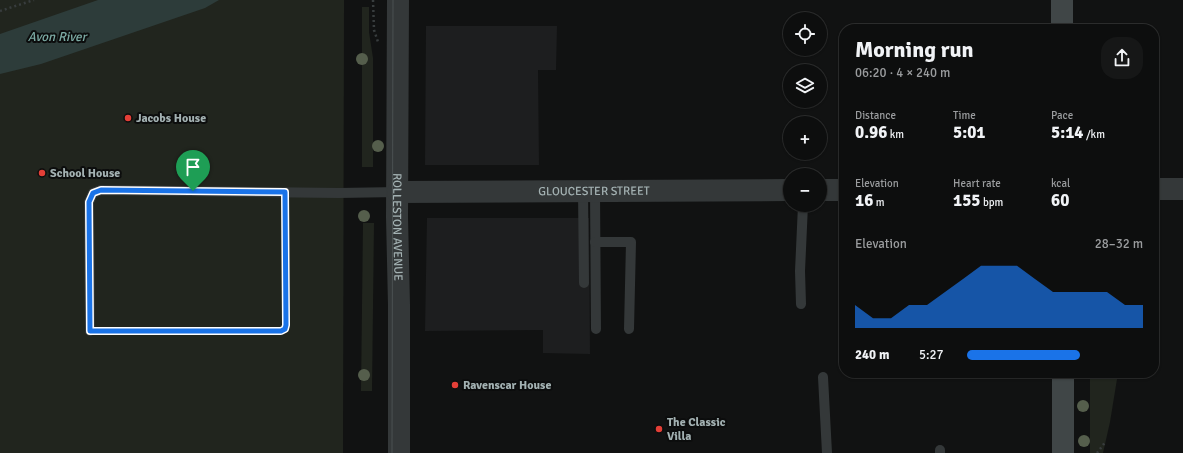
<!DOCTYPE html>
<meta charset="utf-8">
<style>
:root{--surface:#0d0e0e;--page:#161717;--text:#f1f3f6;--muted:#9a9c9e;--line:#2d2e2e;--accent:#1a73e8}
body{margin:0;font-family:Signika,sans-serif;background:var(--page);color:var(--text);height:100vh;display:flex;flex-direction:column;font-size:15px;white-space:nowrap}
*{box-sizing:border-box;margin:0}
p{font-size:13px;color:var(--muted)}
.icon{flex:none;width:22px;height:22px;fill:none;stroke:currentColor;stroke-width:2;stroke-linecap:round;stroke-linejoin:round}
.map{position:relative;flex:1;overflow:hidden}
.drawer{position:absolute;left:839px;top:24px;width:320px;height:354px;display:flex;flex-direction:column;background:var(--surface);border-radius:16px;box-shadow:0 1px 3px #0004,0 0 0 1px var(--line)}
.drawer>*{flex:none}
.fabs{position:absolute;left:783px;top:12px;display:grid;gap:8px}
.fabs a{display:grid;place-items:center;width:44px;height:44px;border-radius:50%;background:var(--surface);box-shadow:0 1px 3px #0004,0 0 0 1px var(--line);font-size:20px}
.pin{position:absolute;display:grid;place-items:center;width:34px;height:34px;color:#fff;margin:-41px -17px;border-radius:50% 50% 50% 0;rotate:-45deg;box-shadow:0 0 4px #0007}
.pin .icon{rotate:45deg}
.round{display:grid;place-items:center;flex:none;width:42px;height:42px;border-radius:16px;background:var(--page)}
.overview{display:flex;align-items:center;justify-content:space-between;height:68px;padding:0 16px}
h1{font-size:22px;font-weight:700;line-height:30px}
.stats{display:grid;grid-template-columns:repeat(3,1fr);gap:6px;height:68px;padding:4px 16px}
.stats div{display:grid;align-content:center}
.stats b{font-size:17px;font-weight:700}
.stats small{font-size:11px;font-weight:400}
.stats p{font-size:11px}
.chart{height:112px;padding:8px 16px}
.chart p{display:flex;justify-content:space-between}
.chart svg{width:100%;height:72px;margin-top:4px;fill:var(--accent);opacity:.7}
ul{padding:0 16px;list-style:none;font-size:13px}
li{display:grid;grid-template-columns:64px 48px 1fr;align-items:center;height:30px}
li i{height:10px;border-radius:5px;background:var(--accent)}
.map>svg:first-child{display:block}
</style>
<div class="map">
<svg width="1183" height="453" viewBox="0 0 1183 453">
<rect width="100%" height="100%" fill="#111212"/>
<!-- built -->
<g fill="#1d1e1f">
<path d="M 426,26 L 557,26 L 556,70 L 538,70 L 539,165 L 425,165 Z"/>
<path d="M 427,218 L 589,218 L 590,354 L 543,353 L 543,330 L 425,331 Z"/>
</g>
<!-- green -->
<g fill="#21251e">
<path d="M 0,0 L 344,0 L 343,453 L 0,453 Z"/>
<path d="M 362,7 L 369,7 L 369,32 L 373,58 L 373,167 L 362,167 Z"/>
<path d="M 363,223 L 374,223 L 372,391 L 361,391 Z"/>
<path d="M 1090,373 L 1118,373 L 1110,422 L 1103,453 L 1090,453 Z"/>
</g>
<!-- water -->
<path fill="#2d3c3a" d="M 98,0 L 219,0 L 205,8 L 41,64 L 0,74 L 0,34 Z"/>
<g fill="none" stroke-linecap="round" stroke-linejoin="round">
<!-- path -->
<g stroke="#383d3e" stroke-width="2.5" stroke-dasharray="2 3" stroke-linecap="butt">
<path d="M 373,0 L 374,30 L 378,42"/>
<path d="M 0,11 L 34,0"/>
<path d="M 103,331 L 281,331 L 285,329 L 286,325 L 285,205"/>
<path d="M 1097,453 L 1106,441"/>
</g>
<!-- service -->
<g stroke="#343839" stroke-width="10">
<path d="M 583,191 L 584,283"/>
<path d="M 595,191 L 596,329"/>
<path d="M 595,242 L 631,242 L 629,329"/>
<path d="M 801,304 L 800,271 L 803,205"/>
<path d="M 90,331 L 89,202 L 93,193 L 101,190 L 339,193 L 398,192"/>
<path d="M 823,377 L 827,453"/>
<path d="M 940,450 L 940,453"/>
</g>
<!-- tertiary -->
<g stroke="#343839" stroke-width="22">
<path id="s1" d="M 398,0 L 397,217 L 399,305 L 399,453"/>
<path d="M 1154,189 L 1183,189"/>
<path d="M 820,190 L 844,190"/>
<path id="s2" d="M 398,192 L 790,190"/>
</g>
<!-- secondary -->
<g stroke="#404647" stroke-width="22">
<path d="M 1062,0 L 1062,29"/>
<path d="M 1063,373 L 1063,453"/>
</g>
<!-- tram -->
<path stroke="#4b5152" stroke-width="1" d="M 392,453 L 393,0"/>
</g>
<!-- trees -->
<g fill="#555e4c">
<circle cx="362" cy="59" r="6"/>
<circle cx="378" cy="146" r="6"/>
<circle cx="364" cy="216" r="6"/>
<circle cx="364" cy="375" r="6"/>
<circle cx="1083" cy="406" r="6"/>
<circle cx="1084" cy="441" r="6"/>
</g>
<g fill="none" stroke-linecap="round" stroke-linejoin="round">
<defs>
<path id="route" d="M 101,190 L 285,192 L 286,325 L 285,329 L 281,331 L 90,331 L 89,202 L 93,193 Z"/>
</defs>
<!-- route casing -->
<use href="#route" stroke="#fff" stroke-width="8"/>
<!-- route -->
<use href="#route" stroke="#1a73e8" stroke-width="5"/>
</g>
<!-- markers -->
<g fill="#e43f37" stroke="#0c0d0d" stroke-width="1.5">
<circle cx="128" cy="118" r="4"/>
<circle cx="42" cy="173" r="4"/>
<circle cx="455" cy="385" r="4"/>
<circle cx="659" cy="429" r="4"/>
</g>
<g text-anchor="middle" stroke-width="4" stroke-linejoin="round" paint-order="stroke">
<!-- poi labels -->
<g font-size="12" font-weight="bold" fill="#a3b1b2" stroke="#0c0d0d" text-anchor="start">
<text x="136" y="122">Jacobs House</text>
<text x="50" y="177">School House</text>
<text x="463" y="389">Ravenscar House</text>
<text x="667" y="426">The Classic<tspan x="667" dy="14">Villa</tspan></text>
</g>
<!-- street labels -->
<g font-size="12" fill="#a3b1b2" stroke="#0c0d0d">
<text dy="4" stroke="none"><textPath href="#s2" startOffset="196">GLOUCESTER STREET</textPath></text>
<text dy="4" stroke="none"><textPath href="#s1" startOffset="227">ROLLESTON AVENUE</textPath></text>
</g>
<!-- water labels -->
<g font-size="13" font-style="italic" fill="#7caba4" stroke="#0c0d0d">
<text x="57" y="41">Avon River</text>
</g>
</g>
</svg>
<div class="fabs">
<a><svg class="icon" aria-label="locate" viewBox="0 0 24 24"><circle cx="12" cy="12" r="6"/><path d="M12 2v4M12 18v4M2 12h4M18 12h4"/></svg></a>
<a><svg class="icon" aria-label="layers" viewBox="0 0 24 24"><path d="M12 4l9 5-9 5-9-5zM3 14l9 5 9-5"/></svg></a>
<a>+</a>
<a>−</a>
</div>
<div class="pin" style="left:193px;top:191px;background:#1e9e55"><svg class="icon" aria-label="arrive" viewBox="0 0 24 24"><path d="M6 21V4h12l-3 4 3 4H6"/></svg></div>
<section class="drawer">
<div class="overview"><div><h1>Morning run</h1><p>06:20 · 4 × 240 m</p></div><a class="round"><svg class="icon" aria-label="share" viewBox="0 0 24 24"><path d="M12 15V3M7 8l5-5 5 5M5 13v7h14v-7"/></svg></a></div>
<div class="stats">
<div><p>Distance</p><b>0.96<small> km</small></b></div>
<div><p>Time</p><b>5:01</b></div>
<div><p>Pace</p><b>5:14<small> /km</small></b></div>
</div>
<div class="stats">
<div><p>Elevation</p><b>16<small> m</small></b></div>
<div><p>Heart rate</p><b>155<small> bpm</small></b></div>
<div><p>kcal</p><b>60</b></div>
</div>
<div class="chart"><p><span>Elevation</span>28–32 m</p>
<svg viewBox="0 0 160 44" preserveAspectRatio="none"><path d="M0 44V30L10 38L20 38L30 30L40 30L50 22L60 14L70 6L80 6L90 6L100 14L110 22L120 22L130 22L140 22L150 30L160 30V44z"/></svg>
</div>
<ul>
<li><b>240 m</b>5:27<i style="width:64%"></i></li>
</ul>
</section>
</div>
